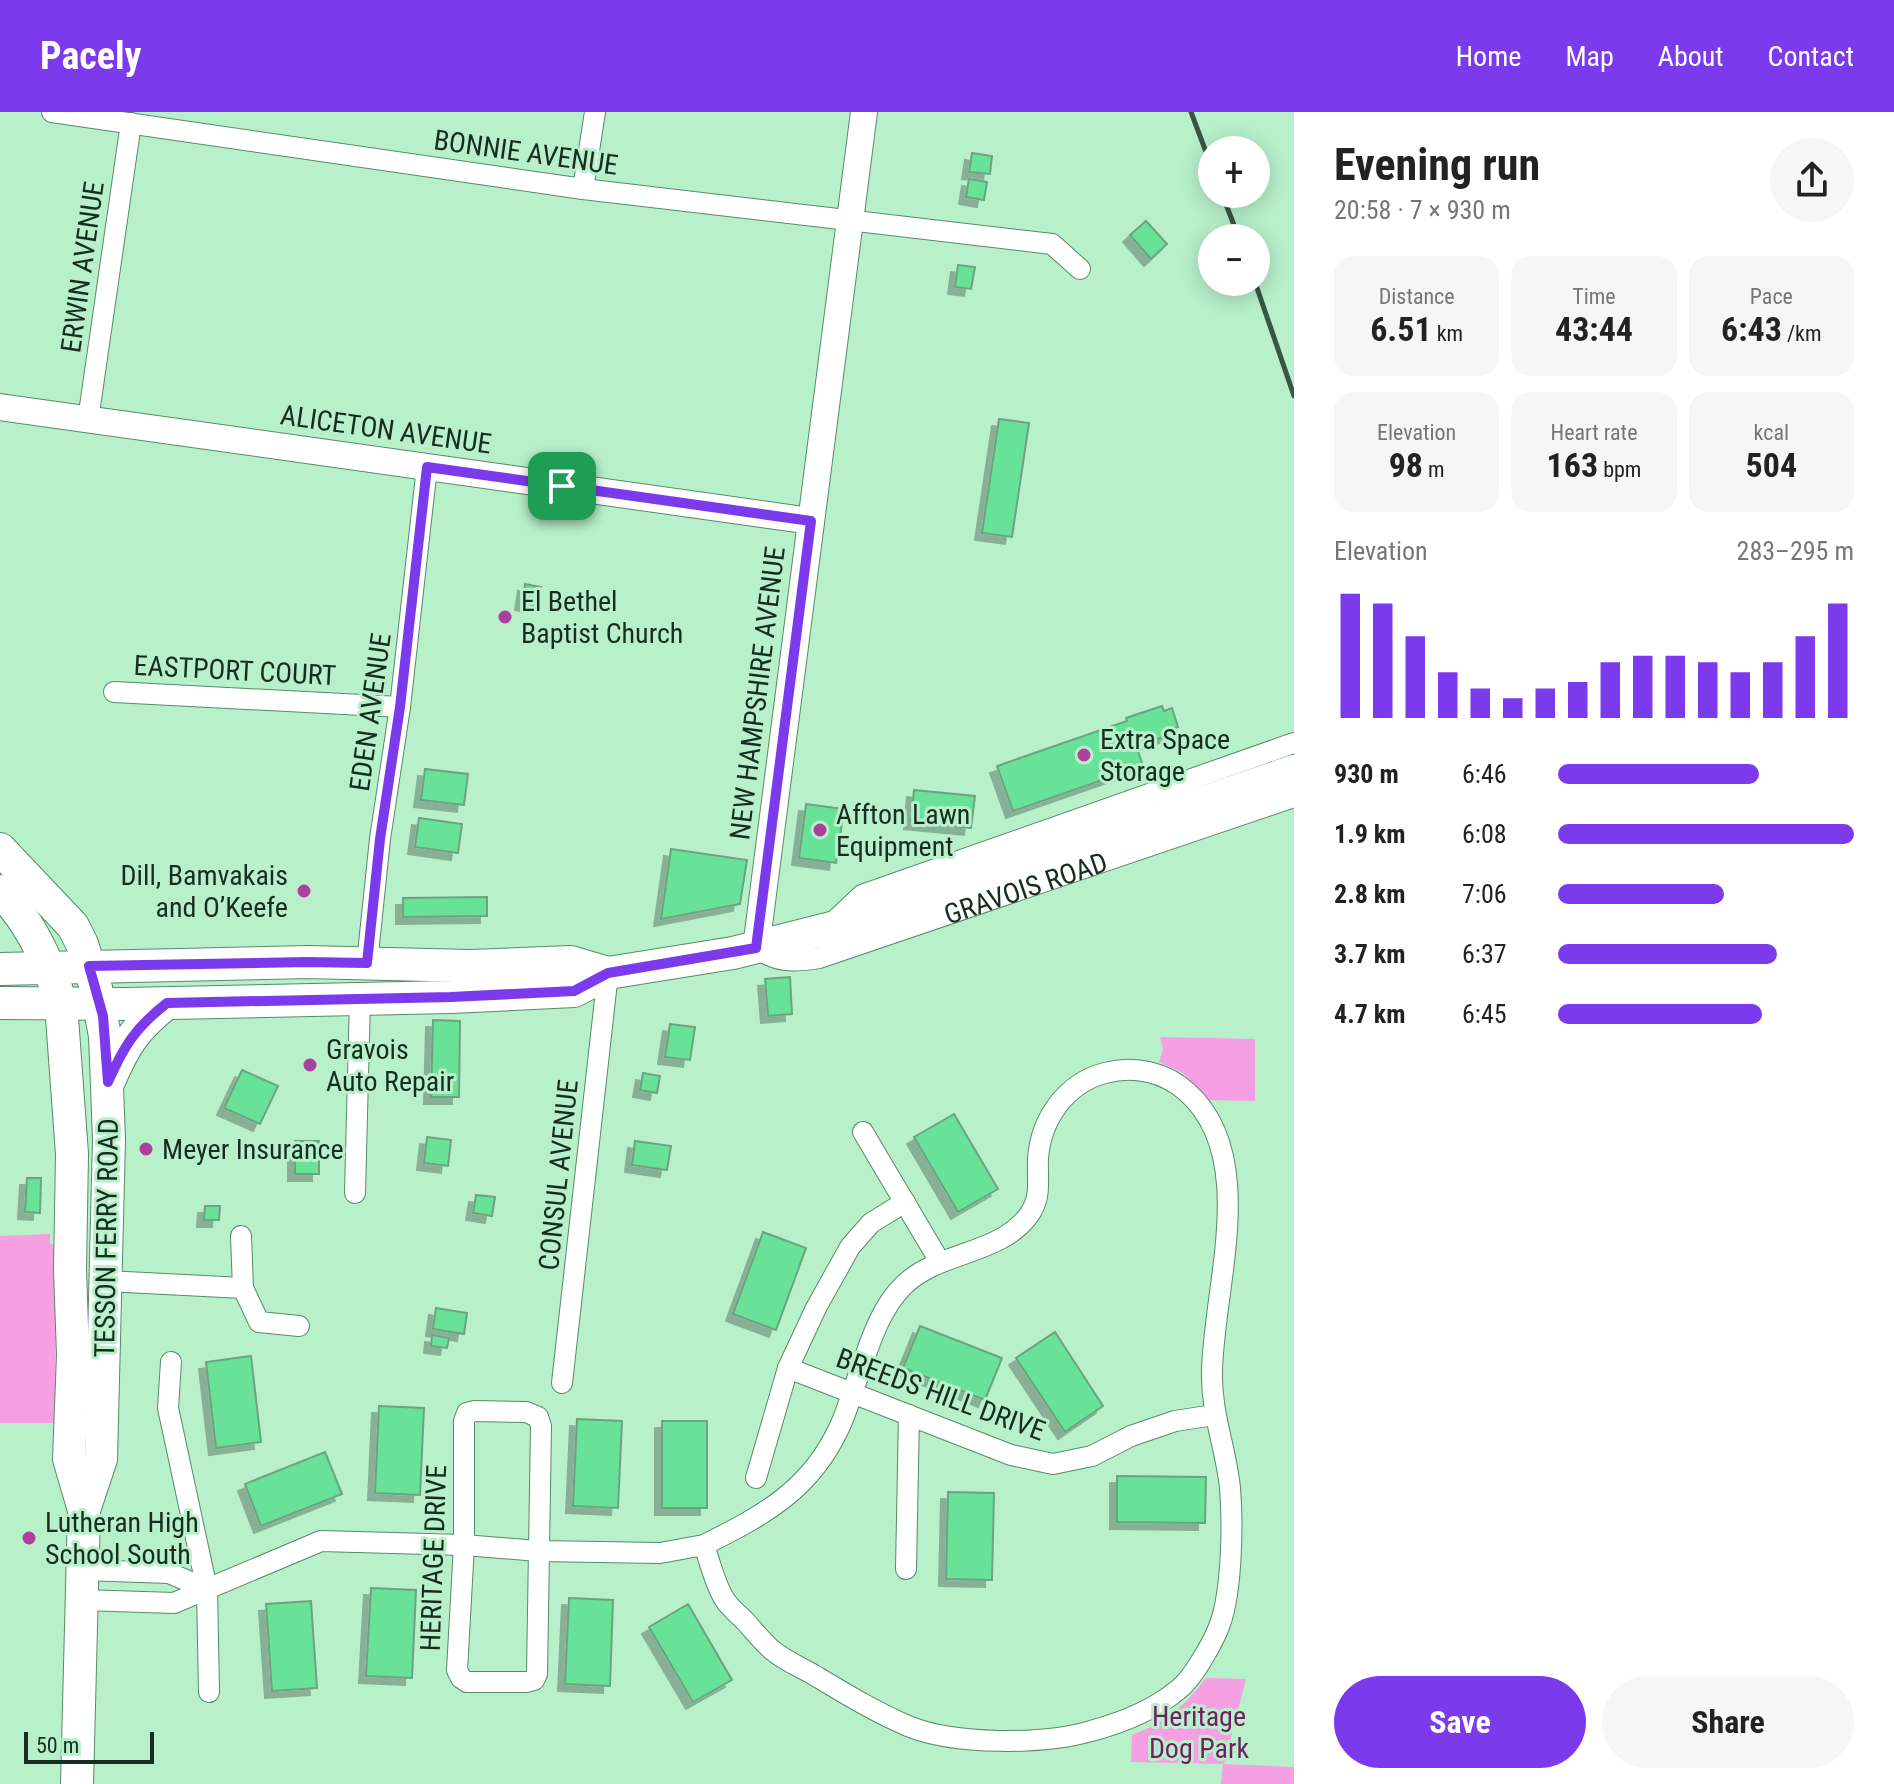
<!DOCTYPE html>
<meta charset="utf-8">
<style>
:root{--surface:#fff;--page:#f6f6f6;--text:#222;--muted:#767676;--accent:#7c3aed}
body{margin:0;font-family:"Roboto Condensed",sans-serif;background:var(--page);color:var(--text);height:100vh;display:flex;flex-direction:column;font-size:30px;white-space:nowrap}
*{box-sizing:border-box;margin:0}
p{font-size:26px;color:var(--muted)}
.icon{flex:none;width:44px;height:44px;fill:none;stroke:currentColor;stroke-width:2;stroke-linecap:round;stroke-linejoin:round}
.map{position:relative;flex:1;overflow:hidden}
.panel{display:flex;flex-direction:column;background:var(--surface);width:600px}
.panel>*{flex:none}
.fabs{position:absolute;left:1198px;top:24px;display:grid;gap:16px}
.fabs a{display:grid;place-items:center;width:72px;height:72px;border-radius:50%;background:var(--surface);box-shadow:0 4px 20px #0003;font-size:40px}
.scale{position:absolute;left:24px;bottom:20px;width:130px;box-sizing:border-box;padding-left:8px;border:4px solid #162d1f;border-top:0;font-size:22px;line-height:28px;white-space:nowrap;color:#162d1f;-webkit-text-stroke:6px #b8f0ca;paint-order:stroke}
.pin{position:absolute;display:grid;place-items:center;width:68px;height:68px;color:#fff;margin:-34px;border-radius:16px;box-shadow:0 4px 12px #0006}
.round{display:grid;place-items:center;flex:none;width:84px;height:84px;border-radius:42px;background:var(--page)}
.overview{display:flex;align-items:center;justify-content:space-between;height:136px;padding:0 40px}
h1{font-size:44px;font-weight:700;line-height:60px}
.metrics{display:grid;grid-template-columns:repeat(3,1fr);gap:12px;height:136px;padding:8px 40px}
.metrics div{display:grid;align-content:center;border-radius:20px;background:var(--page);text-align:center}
.metrics b{font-size:34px;font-weight:700}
.metrics small{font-size:22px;font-weight:400}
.metrics p{font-size:22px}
.chart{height:224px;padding:16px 40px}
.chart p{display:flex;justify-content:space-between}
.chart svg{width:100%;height:144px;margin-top:8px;stroke:var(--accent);stroke-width:6}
.primary-button{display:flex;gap:16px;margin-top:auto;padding:16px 40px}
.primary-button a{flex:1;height:92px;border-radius:48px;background:var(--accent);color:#fff;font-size:32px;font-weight:700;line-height:92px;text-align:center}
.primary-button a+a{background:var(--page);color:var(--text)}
ul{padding:0 40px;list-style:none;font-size:26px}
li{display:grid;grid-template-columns:128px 96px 1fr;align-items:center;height:60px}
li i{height:20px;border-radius:10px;background:var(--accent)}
header{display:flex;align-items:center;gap:48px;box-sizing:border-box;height:112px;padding:0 40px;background:var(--accent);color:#fff}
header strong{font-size:38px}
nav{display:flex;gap:44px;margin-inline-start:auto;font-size:28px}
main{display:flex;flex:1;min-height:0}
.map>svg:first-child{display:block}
</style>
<header>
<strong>Pacely</strong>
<nav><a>Home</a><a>Map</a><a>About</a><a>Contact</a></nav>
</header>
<main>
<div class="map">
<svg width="1294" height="1672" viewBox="0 0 1294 1672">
<defs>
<filter id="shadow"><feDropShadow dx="-7" dy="7" stdDeviation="0" flood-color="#0004"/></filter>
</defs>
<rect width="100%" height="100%" fill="#b8f0ca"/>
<!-- green -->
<g fill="#f79fe3">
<path d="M 1160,925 L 1255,927 L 1255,989 L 1209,988 L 1183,961 L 1159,950 L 1163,938 Z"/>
<path d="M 50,1122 L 50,1132 L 56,1133 L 55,1311 L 0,1311 L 0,1124 Z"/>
<path d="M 1206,1566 L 1246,1567 L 1224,1652 L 1294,1655 L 1294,1672 L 1221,1672 L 1223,1652 L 1131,1650 L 1132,1623 C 1164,1611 1186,1593 1206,1566 Z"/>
</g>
<!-- building -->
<g fill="#67e199" stroke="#6da380" stroke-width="2" filter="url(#shadow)">
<path d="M 972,41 L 992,44 L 990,62 L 969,60 Z"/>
<path d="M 969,67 L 987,70 L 984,88 L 966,85 Z"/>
<path d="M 1146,109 L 1167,132 L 1151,147 L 1130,123 Z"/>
<path d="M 958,153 L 975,155 L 971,177 L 955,175 Z"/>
<path d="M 999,307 L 1029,311 L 1012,425 L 982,421 Z"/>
<path d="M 525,472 L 541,475 L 538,494 L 522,491 Z"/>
<path d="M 1162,594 L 1164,599 L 1172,596 L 1178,615 L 1173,617 L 1174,621 L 1144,632 L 1143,628 L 1135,630 L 1143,654 L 1013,699 L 997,654 L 1127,609 L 1126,606 Z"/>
<path d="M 425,657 L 468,662 L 464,693 L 421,688 Z"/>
<path d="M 914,678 L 975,684 L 971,716 L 911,710 Z"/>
<path d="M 806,692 L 844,697 L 836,751 L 799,746 Z"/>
<path d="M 419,706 L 462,712 L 458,741 L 415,735 Z"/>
<path d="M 671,737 L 747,748 L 740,792 L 661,807 Z"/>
<path d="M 487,785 L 487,804 L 403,805 L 403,786 Z"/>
<path d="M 790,865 L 792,902 L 768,904 L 765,867 Z"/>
<path d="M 433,908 L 460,909 L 459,985 L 431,985 Z"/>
<path d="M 670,912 L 695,915 L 690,948 L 665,945 Z"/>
<path d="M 242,958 L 278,974 L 260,1012 L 224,996 Z"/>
<path d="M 643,961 L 660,964 L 657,981 L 640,978 Z"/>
<path d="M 954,1002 L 998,1077 L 958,1100 L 914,1025 Z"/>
<path d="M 427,1025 L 451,1028 L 448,1054 L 424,1051 Z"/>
<rect x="295" y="1029" width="24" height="33"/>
<path d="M 635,1029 L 671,1034 L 667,1058 L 632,1053 Z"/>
<path d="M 27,1066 L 41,1066 L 40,1101 L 25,1100 Z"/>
<path d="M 476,1083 L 495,1085 L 492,1104 L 473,1101 Z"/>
<path d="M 205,1094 L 220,1094 L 219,1108 L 204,1108 Z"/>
<path d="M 763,1120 L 806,1136 L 776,1218 L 733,1202 Z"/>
<path d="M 436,1196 L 467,1201 L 464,1222 L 433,1217 Z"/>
<path d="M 920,1214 L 1002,1246 L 985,1288 L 903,1256 Z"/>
<path d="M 1055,1220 L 1103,1294 L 1065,1320 L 1016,1246 Z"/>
<path d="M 432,1223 L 449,1226 L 447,1236 L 431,1234 Z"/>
<path d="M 251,1244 L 261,1330 L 216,1336 L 206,1250 Z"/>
<path d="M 379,1294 L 424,1296 L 420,1383 L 375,1381 Z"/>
<path d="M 577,1307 L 622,1309 L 618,1396 L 573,1394 Z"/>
<rect x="662" y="1309" width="45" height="87"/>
<path d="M 325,1340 L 342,1382 L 261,1414 L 245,1372 Z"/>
<path d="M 1117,1364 L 1206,1365 L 1205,1411 L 1117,1410 Z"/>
<path d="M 948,1380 L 994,1381 L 992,1468 L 946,1467 Z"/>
<path d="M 371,1476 L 416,1478 L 412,1566 L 366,1564 Z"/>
<path d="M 569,1486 L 613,1488 L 610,1574 L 565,1572 Z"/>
<path d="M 311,1489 L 317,1576 L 272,1579 L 266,1492 Z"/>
<path d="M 688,1492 L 732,1568 L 693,1590 L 649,1515 Z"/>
</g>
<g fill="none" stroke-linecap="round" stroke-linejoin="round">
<defs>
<g id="minor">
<path d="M 52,0 L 583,77 L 1052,132 L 1080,157"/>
<path d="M 583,77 L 595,0"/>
<path d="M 88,308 L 131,11"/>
<path d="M 114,580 L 400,595"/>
<path d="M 829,814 L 862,783 L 1294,631"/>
<path id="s1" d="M 756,836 C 778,851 793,850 819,846 L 1294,685"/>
<path d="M 367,851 L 380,727 L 400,595 L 427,355"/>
<path d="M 863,1020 L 940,1150"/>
<path d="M 355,1081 L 360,886"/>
<path d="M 241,1124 L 243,1176"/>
<path d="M 106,1169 L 243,1176 L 259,1210 L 299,1214"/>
<path d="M 171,1250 L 168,1296 L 207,1477 L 209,1580"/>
<path d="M 788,1256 L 1011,1343 L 1053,1352 L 1092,1344 L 1131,1324 L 1175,1309 L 1214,1303"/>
<path d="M 562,1271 L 608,861"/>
<path d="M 475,1299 L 526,1300 L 538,1305 L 541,1314 L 537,1562 L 534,1568 L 527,1570 L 467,1570 L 461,1566 L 457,1558 L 464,1433 L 464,1309 L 467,1301 Z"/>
<path d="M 756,1366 L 788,1256 L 816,1196 L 850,1135 L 871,1111 L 905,1090"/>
<path d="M 906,1457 L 909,1303"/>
<path d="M 83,1458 L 169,1461 L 207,1477"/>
<path d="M 82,1488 L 174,1491 L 321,1429 L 464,1433 L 538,1439 L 660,1441 L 704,1433 C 710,1450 715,1473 725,1488 C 730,1496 739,1503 745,1509 C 754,1519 762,1529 772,1538 C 784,1548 800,1555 814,1563 C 844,1581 875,1600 908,1614 C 954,1633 1043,1633 1091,1619 C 1121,1611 1154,1598 1179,1577 C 1193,1566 1214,1529 1220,1512 C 1232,1479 1233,1411 1230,1376 C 1226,1336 1211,1302 1212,1260 C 1213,1176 1260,1045 1187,980 C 1165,960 1134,953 1105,961 C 1066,971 1041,1007 1038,1046 C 1037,1067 1042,1085 1029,1103 C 1000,1143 939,1139 904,1173 C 881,1195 870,1230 860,1259 C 853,1277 848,1297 840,1314 C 811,1378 764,1403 704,1433"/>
</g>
<g id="tertiary">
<path d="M 0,295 L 811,409"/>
<path d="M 756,836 L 864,0"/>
</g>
<g id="primary">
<path d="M 0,737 L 73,814 L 82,832 L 96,876 L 105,924 L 109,1027 L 101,1347 L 84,1398 L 77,1672"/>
<path d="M 0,779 C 31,810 49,850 61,892 L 72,1042 L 70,1158 L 73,1243 L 69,1347 L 84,1398"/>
<path d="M 0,857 L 307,850 L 470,854 L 571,850 L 608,861"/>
<path d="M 0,891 L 125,892 L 451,885 L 574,879 L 608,861 L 733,841 L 855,810 L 1294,659"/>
<path d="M 110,967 C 125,932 136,915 167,891"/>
</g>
</defs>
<!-- minor casing -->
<use href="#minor" stroke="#558b69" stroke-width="22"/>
<!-- tertiary casing -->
<use href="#tertiary" stroke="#558b69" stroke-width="28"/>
<!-- primary casing -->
<use href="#primary" stroke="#558b69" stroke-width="34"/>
<!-- minor -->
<use href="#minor" stroke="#fff" stroke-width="20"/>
<!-- tertiary -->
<use href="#tertiary" stroke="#fff" stroke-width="26"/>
<!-- primary -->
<use href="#primary" stroke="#fff" stroke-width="32"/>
<!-- rail -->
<g stroke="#385643" stroke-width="5">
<path d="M 1191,0 L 1212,56"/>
<path d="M 1222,82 L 1239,126"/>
<path d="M 1255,170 L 1294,284"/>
</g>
</g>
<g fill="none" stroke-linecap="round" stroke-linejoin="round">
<defs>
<path id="route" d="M 427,355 L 811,409 L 756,836 L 608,861 L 574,879 L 451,885 L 167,891 C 135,916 124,934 108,970 L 103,904 L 89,854 L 307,850 L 367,851 L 380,727 L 400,595 Z"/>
</defs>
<!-- route casing -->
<use href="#route" stroke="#fff" stroke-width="16"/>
<!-- route -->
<use href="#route" stroke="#7c3aed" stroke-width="10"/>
</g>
<!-- markers -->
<g fill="#af3f9c" stroke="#b8f0ca" stroke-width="3">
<circle cx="505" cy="505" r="8"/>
<circle cx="1084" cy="643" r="8"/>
<circle cx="820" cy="718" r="8"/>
<circle cx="304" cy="779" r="8"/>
<circle cx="310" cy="953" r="8"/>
<circle cx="146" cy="1037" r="8"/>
<circle cx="29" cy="1426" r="8"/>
</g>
<g text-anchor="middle" stroke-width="6" stroke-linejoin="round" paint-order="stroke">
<!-- street labels -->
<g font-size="28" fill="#162d1f" stroke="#b8f0ca">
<text transform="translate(526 40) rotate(8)" y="10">BONNIE AVENUE</text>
<text transform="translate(82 155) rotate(-82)" y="10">ERWIN AVENUE</text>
<text transform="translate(386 317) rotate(8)" y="10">ALICETON AVENUE</text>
<text transform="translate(235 558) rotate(3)" y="10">EASTPORT COURT</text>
<text transform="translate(757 581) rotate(-83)" y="10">NEW HAMPSHIRE AVENUE</text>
<text transform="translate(370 600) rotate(-82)" y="10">EDEN AVENUE</text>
<text dy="10" stroke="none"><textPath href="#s1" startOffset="284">GRAVOIS ROAD</textPath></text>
<text transform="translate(558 1063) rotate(-84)" y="10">CONSUL AVENUE</text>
<text transform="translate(106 1126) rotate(-89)" y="10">TESSON FERRY ROAD</text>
<text transform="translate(941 1282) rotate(20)" y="10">BREEDS HILL DRIVE</text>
<text transform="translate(433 1446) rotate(-88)" y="10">HERITAGE DRIVE</text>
</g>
<!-- poi labels -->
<g font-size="28" fill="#162d1f" stroke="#b8f0ca" text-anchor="start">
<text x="521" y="499">El Bethel<tspan x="521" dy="32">Baptist Church</tspan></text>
<text x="1100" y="637">Extra Space<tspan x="1100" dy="32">Storage</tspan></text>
<text x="836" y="712">Affton Lawn<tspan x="836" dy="32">Equipment</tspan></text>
<text x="288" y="773" text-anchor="end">Dill, Bamvakais<tspan x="288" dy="32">and O’Keefe</tspan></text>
<text x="326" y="947">Gravois<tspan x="326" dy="32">Auto Repair</tspan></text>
<text x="162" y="1047">Meyer Insurance</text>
<text x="45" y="1420">Lutheran High<tspan x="45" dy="32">School South</tspan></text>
</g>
<!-- park labels -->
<g font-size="28" fill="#721d64" stroke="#b8f0ca">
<text x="1199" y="1614">Heritage<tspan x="1199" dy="32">Dog Park</tspan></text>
</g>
</g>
</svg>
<div class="fabs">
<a>+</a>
<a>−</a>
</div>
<div class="scale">50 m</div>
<div class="pin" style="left:562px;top:374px;background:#1e9e55"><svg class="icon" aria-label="arrive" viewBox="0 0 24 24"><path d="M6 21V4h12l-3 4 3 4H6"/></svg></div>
</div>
<section class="panel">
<div class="overview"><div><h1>Evening run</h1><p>20:58 · 7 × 930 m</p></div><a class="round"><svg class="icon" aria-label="share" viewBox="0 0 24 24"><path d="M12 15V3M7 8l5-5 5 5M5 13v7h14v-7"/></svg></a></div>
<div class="metrics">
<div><p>Distance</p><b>6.51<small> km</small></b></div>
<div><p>Time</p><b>43:44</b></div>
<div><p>Pace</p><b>6:43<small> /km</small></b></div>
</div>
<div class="metrics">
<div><p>Elevation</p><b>98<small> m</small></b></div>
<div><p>Heart rate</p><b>163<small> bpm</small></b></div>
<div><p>kcal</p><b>504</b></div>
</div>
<div class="chart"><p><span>Elevation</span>283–295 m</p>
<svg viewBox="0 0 160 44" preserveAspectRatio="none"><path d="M5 44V6M15 44V9M25 44V19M35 44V30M45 44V35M55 44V38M65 44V35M75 44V33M85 44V27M95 44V25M105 44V25M115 44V27M125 44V30M135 44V27M145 44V19M155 44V9"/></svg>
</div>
<ul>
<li><b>930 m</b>6:46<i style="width:68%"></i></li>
<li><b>1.9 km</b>6:08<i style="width:100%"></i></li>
<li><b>2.8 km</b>7:06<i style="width:56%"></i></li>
<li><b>3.7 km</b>6:37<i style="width:74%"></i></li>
<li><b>4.7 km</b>6:45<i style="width:69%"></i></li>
</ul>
<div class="primary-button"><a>Save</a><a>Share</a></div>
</section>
</main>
